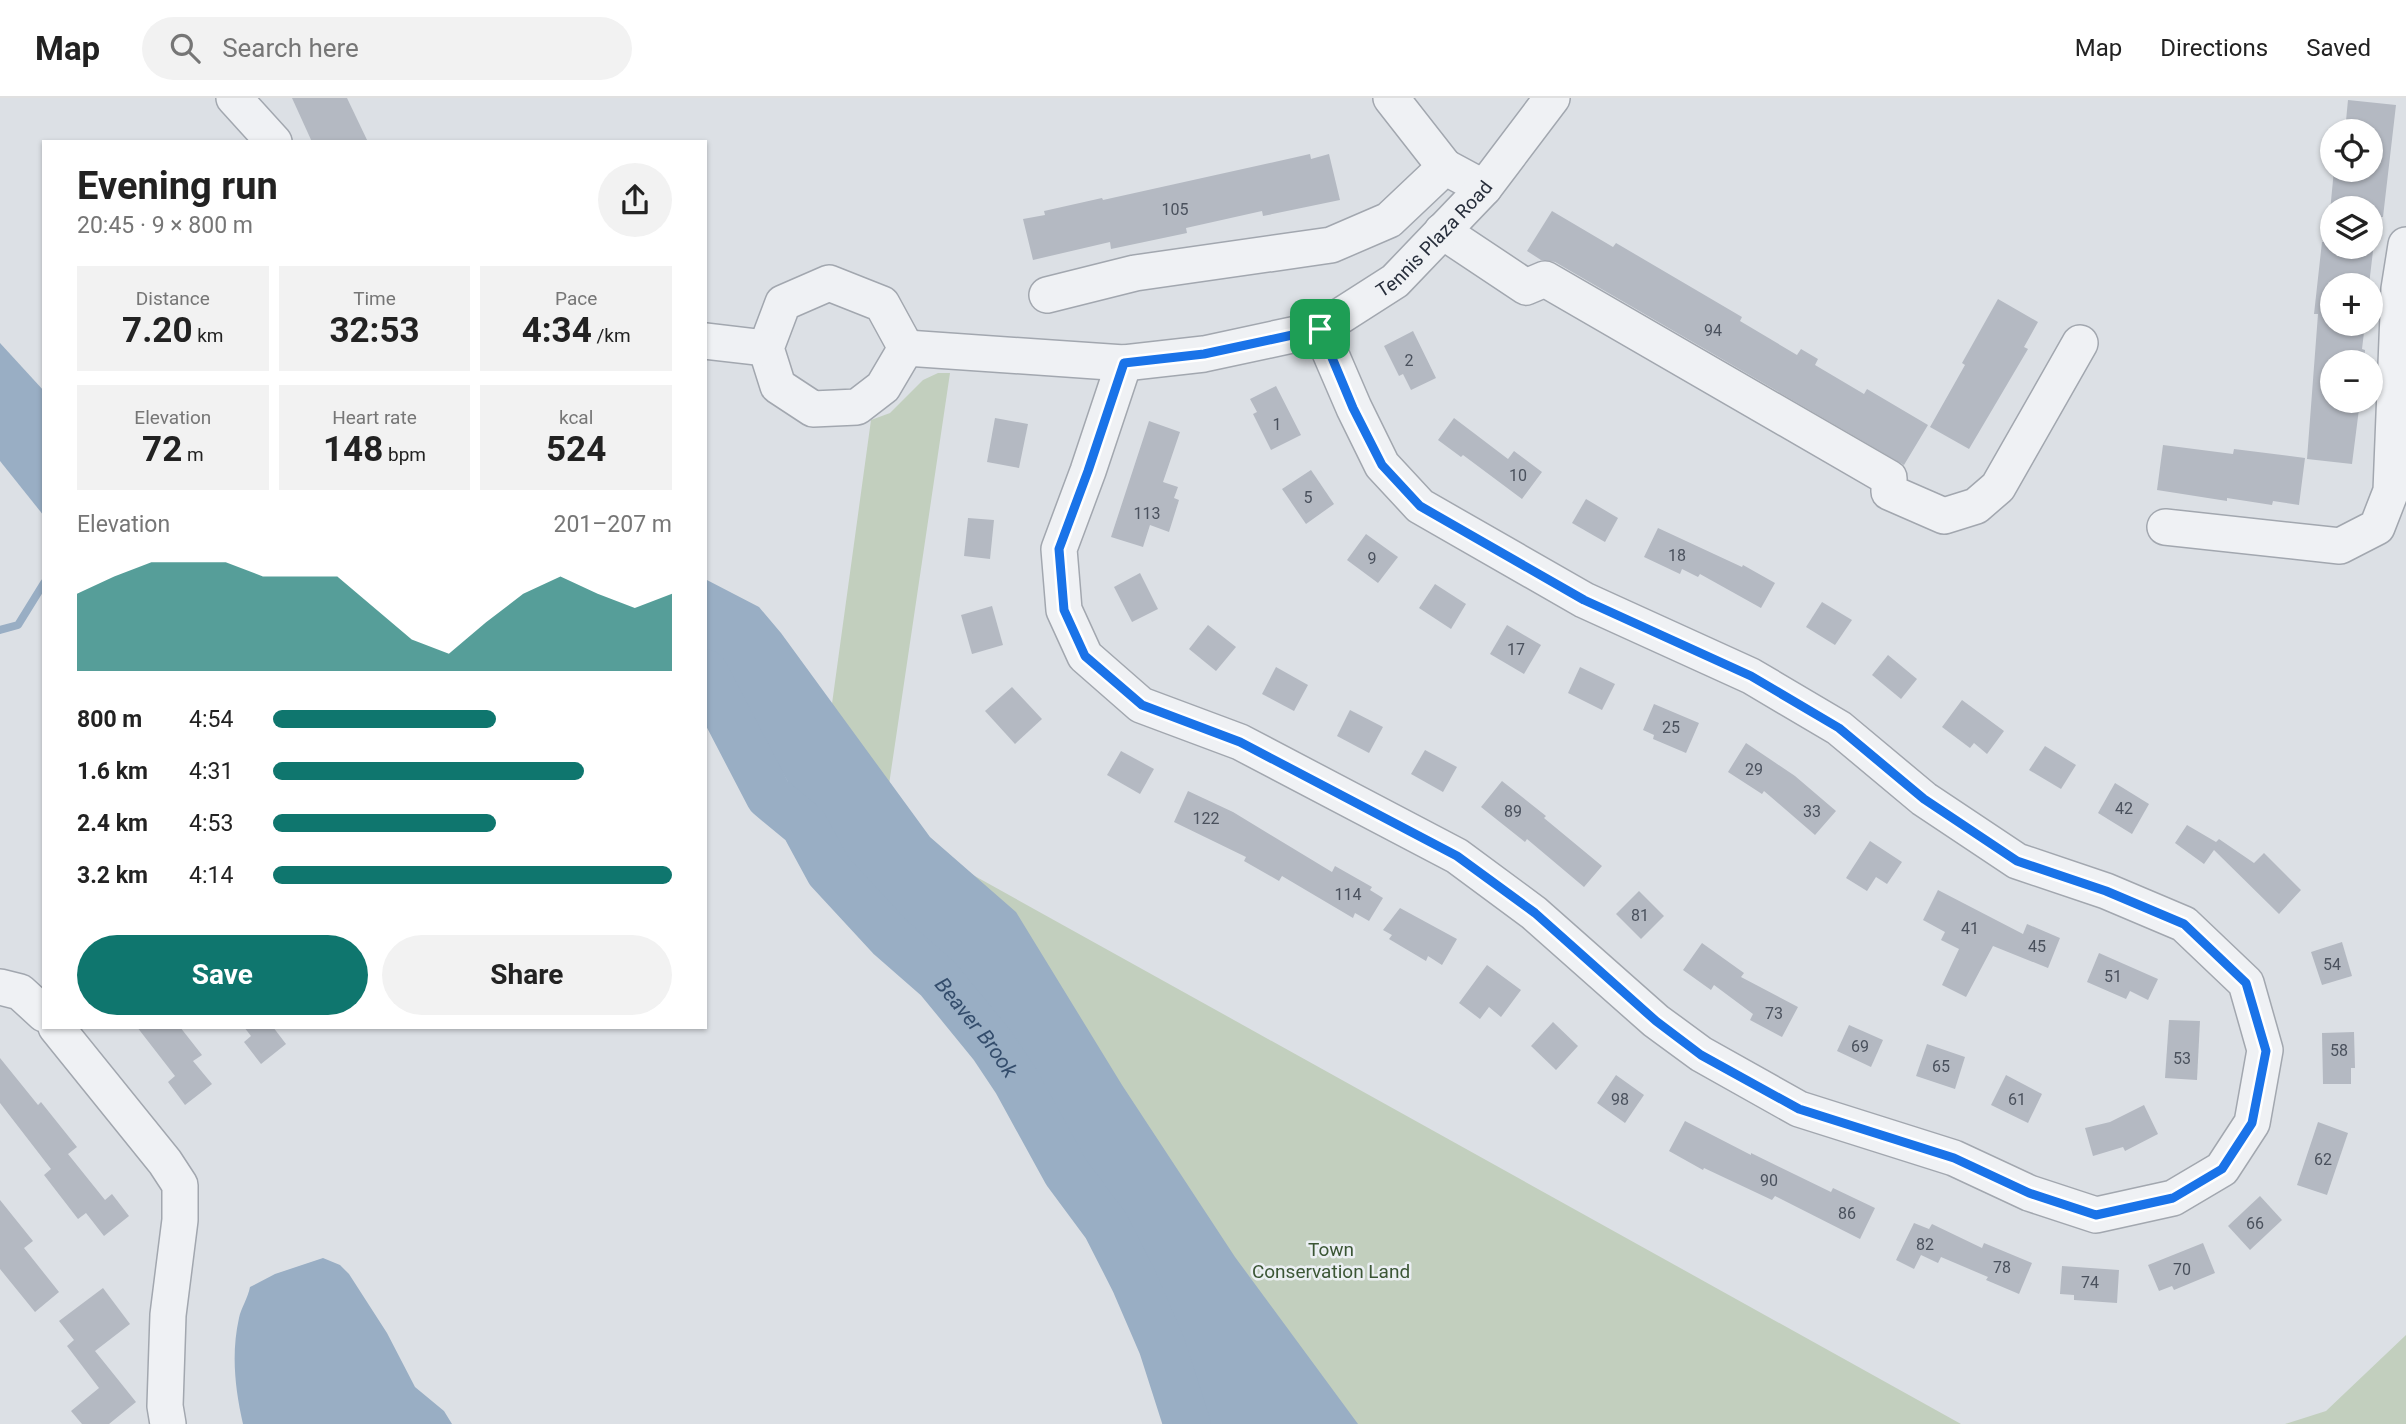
<!DOCTYPE html>
<meta charset="utf-8">
<style>
:root{--surface:#fff;--page:#f2f2f2;--text:#222;--muted:#767676;--line:#e0e0e0;--accent:#0f766e}
body{margin:0;font-family:Roboto,sans-serif;background:var(--page);color:var(--text);height:100vh;display:flex;flex-direction:column;font-size:26px;white-space:nowrap}
*{box-sizing:border-box;margin:0}
p{font-size:23px;color:var(--muted)}
.icon{flex:none;width:38px;height:38px;fill:none;stroke:currentColor;stroke-width:2;stroke-linecap:round;stroke-linejoin:round}
.map{position:relative;flex:1;overflow:hidden}
.sheet{position:absolute;left:42px;top:42px;width:665px;height:889px;display:flex;flex-direction:column;background:var(--surface);border-radius:0px;box-shadow:0 2px 5px #0004}
.sheet>*{flex:none}
.controls{position:absolute;left:2320px;top:21px;display:grid;gap:14px}
.controls a{display:grid;place-items:center;width:63px;height:63px;border-radius:50%;background:var(--surface);box-shadow:0 2px 5px #0004;font-size:35px}
.pin{position:absolute;display:grid;place-items:center;width:60px;height:60px;color:#fff;margin:-30px;border-radius:14px;box-shadow:0 4px 10px #0006}
.round{display:grid;place-items:center;flex:none;width:74px;height:74px;border-radius:37px;background:var(--page)}
.head{display:flex;align-items:center;justify-content:space-between;height:119px;padding:0 35px}
h1{font-size:38px;font-weight:700;line-height:52px}
.metrics{display:grid;grid-template-columns:repeat(3,1fr);gap:10px;height:119px;padding:7px 35px}
.metrics div{display:grid;align-content:center;border-radius:0px;background:var(--page);text-align:center}
.metrics b{font-size:35px;font-weight:700}
.metrics small{font-size:19px;font-weight:400}
.metrics p{font-size:19px}
.chart{height:196px;padding:14px 35px}
.chart p{display:flex;justify-content:space-between}
.chart svg{width:100%;height:126px;margin-top:7px;fill:var(--accent);opacity:.7}
.cta{display:flex;gap:14px;margin-top:auto;padding:14px 35px}
.cta a{flex:1;height:80px;border-radius:42px;background:var(--accent);color:#fff;font-size:28px;font-weight:700;line-height:80px;text-align:center}
.cta a+a{background:var(--page);color:var(--text)}
ul{padding:0 35px;list-style:none;font-size:23px}
li{display:grid;grid-template-columns:112px 84px 1fr;align-items:center;height:52px}
li i{height:18px;border-radius:9px;background:var(--accent)}
header{display:flex;align-items:center;gap:42px;box-sizing:border-box;height:98px;padding:0 35px;background:var(--surface);border-bottom:2px solid var(--line)}
header strong{font-size:33px}
nav{display:flex;gap:38px;margin-inline-start:auto;font-size:24px}
.search{width:490px;height:63px;background:var(--page);display:flex;align-items:center;gap:18px;box-sizing:border-box;padding:0 24px;border-radius:38px;color:var(--muted);font-size:26px}
.map>svg:first-child{display:block}
</style>
<header>
<strong>Map</strong>
<div class="search"><svg class="icon" aria-label="search" viewBox="0 0 24 24"><circle cx="10" cy="10" r="6"/><path d="M15 15l6 6"/></svg>Search here</div>
<nav><a>Map</a><a>Directions</a><a>Saved</a></nav>
</header>
<div class="map">
<svg width="2406" height="1326" viewBox="0 0 2406 1326">
<rect width="100%" height="100%" fill="#dce0e5"/>
<!-- green -->
<g fill="#c2cfbe">
<path d="M 938,275 L 950,275 L 883,727 L 1961,1326 L 1242,1326 L 1112,1051 L 817,715 L 871,322 L 890,315 L 923,282 Z"/>
<path d="M 2406,1237 L 2406,1326 L 2285,1326 L 2326,1313 Z"/>
</g>
<!-- water -->
<g fill="#99aec4">
<path d="M 0,245 L 44,293 L 44,418 L 0,363 Z"/>
<path d="M 705,481 L 759,509 L 781,535 L 930,739 L 1016,814 L 1122,987 L 1235,1159 L 1358,1326 L 1177,1326 L 1162,1265 L 1162,1233 L 1138,1147 L 1071,1043 L 1044,1018 L 1033,996 L 929,886 L 796,698 L 753,623 L 714,581 L 705,577 Z"/>
<path d="M 323,1160 L 340,1167 L 349,1176 L 387,1235 L 415,1289 L 444,1313 L 452,1326 L 243,1326 C 235,1291 231,1256 239,1220 C 241,1210 248,1200 250,1189 L 275,1176 Z"/>
</g>
<g fill="none" stroke-linecap="round" stroke-linejoin="round">
<!-- stream -->
<path stroke="#99aec4" stroke-width="8" d="M 0,532 L 18,527 L 44,485"/>
<!-- river -->
<path stroke="#99aec4" stroke-width="47" id="s1" d="M 705,575 L 769,698 L 804,727 L 829,773 L 890,839 L 938,881 L 992,947 L 1016,983 L 1066,1074 L 1106,1128 L 1134,1183 L 1162,1248 L 1187,1326"/>
</g>
<!-- building -->
<g fill="#b4b9c2" fill-rule="evenodd">
<path d="M 292,0 L 347,0 L 368,44 L 312,44 Z"/>
<path d="M 2348,2 L 2396,7 L 2383,119 L 2377,119 L 2369,187 L 2333,187 L 2333,226 L 2365,226 L 2362,251 L 2365,252 L 2364,264 L 2333,264 L 2333,303 L 2360,303 L 2352,366 L 2307,361 L 2318,216 L 2314,216 L 2322,144 L 2327,144 L 2334,72 L 2371,72 L 2371,33 L 2345,33 ZM 2333,110 L 2371,110 L 2371,149 L 2333,149 Z"/>
<path d="M 1310,56 L 1311,61 L 1329,56 L 1340,102 L 1263,118 L 1262,113 L 1186,130 L 1187,135 L 1111,151 L 1110,144 L 1033,162 L 1023,121 L 1045,117 L 1044,113 L 1102,100 L 1103,102 Z"/>
<path d="M 1552,113 L 1613,149 L 1616,145 L 1742,219 L 1740,223 L 1797,257 L 1801,251 L 1818,261 L 1815,267 L 1864,296 L 1867,291 L 1928,327 L 1904,367 L 1555,164 L 1541,162 L 1527,153 Z"/>
<path d="M 1998,201 L 2038,224 L 2024,249 L 2028,251 L 1969,351 L 1930,329 L 1965,267 L 1962,265 Z"/>
<path d="M 1413,233 L 1436,280 L 1411,292 L 1403,276 L 1399,278 L 1384,248 Z"/>
<path d="M 1276,288 L 1301,337 L 1271,352 L 1253,316 L 1257,314 L 1250,301 Z"/>
<path d="M 995,320 L 1028,326 L 1019,370 L 987,364 Z"/>
<path d="M 1454,320 L 1508,361 L 1514,353 L 1542,374 L 1522,401 L 1463,357 L 1461,359 L 1438,342 Z"/>
<path d="M 1149,323 L 1180,334 L 1163,384 L 1178,389 L 1174,400 L 1179,402 L 1169,434 L 1150,427 L 1143,449 L 1111,439 Z"/>
<path d="M 2163,347 L 2233,356 L 2234,351 L 2305,360 L 2299,407 L 2273,403 L 2272,407 L 2227,400 L 2227,403 L 2157,392 Z"/>
<path d="M 1311,372 L 1334,406 L 1306,426 L 1282,391 Z"/>
<path d="M 1586,401 L 1618,420 L 1605,444 L 1572,425 Z"/>
<path d="M 968,420 L 994,422 L 990,461 L 964,458 Z"/>
<path d="M 1658,430 L 1742,469 L 1743,467 L 1775,485 L 1761,510 L 1700,476 L 1698,479 L 1682,471 L 1680,476 L 1644,459 Z"/>
<path d="M 1366,436 L 1398,459 L 1378,485 L 1347,462 Z"/>
<path d="M 1140,475 L 1158,511 L 1132,524 L 1114,489 Z"/>
<path d="M 1435,486 L 1466,506 L 1451,531 L 1419,510 Z"/>
<path d="M 1822,504 L 1852,522 L 1835,547 L 1806,529 Z"/>
<path d="M 992,508 L 1003,547 L 972,556 L 961,517 Z"/>
<path d="M 1208,527 L 1236,549 L 1216,573 L 1189,551 Z"/>
<path d="M 1507,527 L 1541,547 L 1524,576 L 1490,556 Z"/>
<path d="M 1888,557 L 1917,581 L 1901,601 L 1872,577 Z"/>
<path d="M 1276,569 L 1308,587 L 1294,613 L 1262,596 Z"/>
<path d="M 1580,569 L 1615,586 L 1602,612 L 1568,595 Z"/>
<path d="M 1012,589 L 1042,621 L 1015,646 L 985,613 Z"/>
<path d="M 1962,602 L 2004,633 L 1987,656 L 1974,645 L 1970,650 L 1942,629 Z"/>
<path d="M 1654,606 L 1699,625 L 1686,655 L 1653,641 L 1654,637 L 1643,632 Z"/>
<path d="M 1350,612 L 1383,629 L 1369,655 L 1337,638 Z"/>
<path d="M 1746,645 L 1795,678 L 1836,713 L 1815,737 L 1764,693 L 1762,696 L 1728,674 Z"/>
<path d="M 2045,648 L 2076,667 L 2061,691 L 2029,672 Z"/>
<path d="M 1425,652 L 1457,669 L 1443,694 L 1411,676 Z"/>
<path d="M 1121,653 L 1154,671 L 1140,696 L 1107,677 Z"/>
<path d="M 1502,683 L 1546,718 L 1544,720 L 1602,768 L 1584,789 L 1527,741 L 1525,744 L 1481,709 Z"/>
<path d="M 2115,685 L 2149,706 L 2132,736 L 2098,715 Z"/>
<path d="M 1188,693 L 1233,714 L 1332,774 L 1335,768 L 1372,789 L 1370,792 L 1383,800 L 1369,823 L 1355,815 L 1353,820 L 1282,778 L 1279,783 L 1244,763 L 1246,759 L 1174,724 Z"/>
<path d="M 2187,727 L 2216,744 L 2219,741 L 2254,765 L 2264,755 L 2301,792 L 2279,816 L 2214,752 L 2204,766 L 2175,745 Z"/>
<path d="M 1870,743 L 1902,764 L 1887,786 L 1876,779 L 1867,793 L 1846,780 Z"/>
<path d="M 1938,792 L 2023,836 L 2027,826 L 2060,840 L 2048,870 L 1993,848 L 1966,899 L 1942,887 L 1959,851 L 1941,842 L 1945,834 L 1923,822 Z"/>
<path d="M 1639,793 L 1664,818 L 1641,841 L 1616,816 Z"/>
<path d="M 1400,810 L 1457,841 L 1442,867 L 1428,858 L 1426,863 L 1389,841 L 1392,837 L 1383,832 Z"/>
<path d="M 2342,844 L 2352,878 L 2322,887 L 2311,854 Z"/>
<path d="M 1702,845 L 1744,875 L 1741,879 L 1798,909 L 1782,939 L 1750,922 L 1753,916 L 1714,887 L 1711,892 L 1683,872 Z"/>
<path d="M 2099,855 L 2158,881 L 2148,902 L 2130,893 L 2126,901 L 2087,884 Z"/>
<path d="M 1487,867 L 1521,892 L 1501,919 L 1489,909 L 1480,921 L 1459,905 Z"/>
<path d="M 2169,922 L 2200,923 L 2197,982 L 2165,980 Z"/>
<path d="M 1553,924 L 1578,948 L 1556,972 L 1531,948 Z"/>
<path d="M 1849,927 L 1883,942 L 1871,969 L 1837,953 Z"/>
<path d="M 137,929 L 180,929 L 202,957 L 193,963 L 212,986 L 185,1007 L 168,984 L 175,978 Z"/>
<path d="M 244,929 L 273,929 L 286,946 L 261,966 L 244,944 L 251,938 Z"/>
<path d="M 2354,934 L 2355,970 L 2351,970 L 2351,986 L 2323,986 L 2322,935 Z"/>
<path d="M 1927,946 L 1965,959 L 1955,991 L 1916,978 Z"/>
<path d="M 0,960 L 38,1007 L 41,1004 L 77,1049 L 68,1056 L 105,1102 L 112,1096 L 129,1118 L 104,1138 L 86,1115 L 78,1121 L 44,1077 L 51,1071 L 0,1005 Z"/>
<path d="M 1616,977 L 1644,997 L 1625,1025 L 1597,1005 Z"/>
<path d="M 2006,977 L 2042,996 L 2028,1025 L 1991,1007 Z"/>
<path d="M 2144,1007 L 2158,1036 L 2125,1053 L 2123,1049 L 2093,1058 L 2085,1030 L 2110,1024 Z"/>
<path d="M 1685,1023 L 1751,1057 L 1751,1055 L 1831,1094 L 1833,1090 L 1875,1110 L 1860,1141 L 1775,1098 L 1772,1102 L 1704,1070 L 1703,1072 L 1669,1053 Z"/>
<path d="M 2318,1024 L 2348,1035 L 2327,1097 L 2297,1087 Z"/>
<path d="M 2260,1098 L 2282,1122 L 2250,1152 L 2228,1128 Z"/>
<path d="M 0,1102 L 33,1143 L 24,1150 L 59,1194 L 35,1214 L 0,1171 Z"/>
<path d="M 1914,1125 L 1929,1131 L 1932,1126 L 1982,1150 L 1984,1145 L 2032,1165 L 2019,1196 L 1986,1182 L 1988,1179 L 1941,1159 L 1938,1165 L 1921,1157 L 1914,1171 L 1896,1162 Z"/>
<path d="M 2203,1145 L 2215,1175 L 2174,1192 L 2172,1188 L 2159,1193 L 2148,1167 Z"/>
<path d="M 2062,1168 L 2119,1172 L 2117,1205 L 2074,1202 L 2074,1197 L 2060,1196 Z"/>
<path d="M 103,1190 L 130,1226 L 95,1253 L 136,1304 L 109,1326 L 82,1326 L 71,1313 L 99,1290 L 67,1248 L 74,1242 L 59,1223 Z"/>
</g>
<g fill="none" stroke-linecap="round" stroke-linejoin="round">
<defs>
<g id="minor">
<path d="M 234,0 L 274,44"/>
<path d="M 1391,0 L 1445,69"/>
<path d="M 1442,133 L 1526,189 L 1545,181 L 1889,380 L 1889,394 L 1944,418 L 1976,408 L 1998,389 L 2080,245"/>
<path d="M 829,185 L 882,206 L 906,250 L 883,289 L 857,309 L 813,311 L 778,288 L 766,250 L 783,205 Z"/>
<path d="M 1047,197 L 1135,175 L 1331,147 L 1389,122 L 1445,69 L 1484,90"/>
<path d="M 705,243 L 766,250"/>
<path id="s2" d="M 906,250 L 1124,265 L 1204,256 L 1320,231 L 1395,183 L 1484,90 L 1552,0"/>
<path d="M 1124,265 L 1088,373 L 1059,451 L 1064,512 L 1085,558 L 1141,607 L 1240,644 L 1457,758 L 1534,815 L 1656,923 L 1701,956 L 1799,1011 L 1954,1060 L 2029,1095 L 2096,1117 L 2173,1100 L 2222,1071 L 2252,1025 L 2265,952 L 2246,885 L 2184,826 L 2106,793 L 2017,763 L 1924,701 L 1839,630 L 1751,578 L 1584,502 L 1420,408 L 1382,367 L 1354,310 L 1320,231"/>
<path d="M 2165,429 L 2340,448 L 2377,429 L 2391,393 L 2399,191 L 2406,147"/>
<path d="M 0,889 L 20,894 L 44,916"/>
<path d="M 56,929 L 165,1064 L 180,1087 L 180,1122 L 168,1217 L 165,1308 L 168,1326"/>
</g>
</defs>
<!-- minor casing -->
<use href="#minor" stroke="#a2a7af" stroke-width="38"/>
<!-- minor -->
<use href="#minor" stroke="#eff1f4" stroke-width="35"/>
</g>
<g fill="none" stroke-linecap="round" stroke-linejoin="round">
<defs>
<path id="route" d="M 1320,231 L 1353,310 L 1382,367 L 1420,408 L 1584,502 L 1751,578 L 1839,630 L 1924,701 L 2017,763 L 2106,793 L 2184,826 L 2246,885 L 2266,953 L 2252,1025 L 2222,1071 L 2173,1100 L 2096,1117 L 2029,1095 L 1954,1060 L 1799,1011 L 1701,957 L 1656,923 L 1535,815 L 1457,758 L 1240,644 L 1142,607 L 1085,558 L 1064,512 L 1059,451 L 1088,373 L 1124,265 L 1204,256 Z"/>
</defs>
<!-- route casing -->
<use href="#route" stroke="#fff" stroke-width="14"/>
<!-- route -->
<use href="#route" stroke="#1a73e8" stroke-width="9"/>
</g>
<g text-anchor="middle" stroke-width="5" stroke-linejoin="round" paint-order="stroke">
<!-- number labels -->
<g font-size="16" fill="#4a515d">
<text x="1175" y="117">105</text>
<text x="1713" y="238">94</text>
<text x="1409" y="268">2</text>
<text x="1277" y="332">1</text>
<text x="1518" y="383">10</text>
<text x="1308" y="405">5</text>
<text x="1147" y="421">113</text>
<text x="1677" y="463">18</text>
<text x="1372" y="466">9</text>
<text x="1516" y="557">17</text>
<text x="1671" y="635">25</text>
<text x="1754" y="677">29</text>
<text x="2124" y="716">42</text>
<text x="1513" y="719">89</text>
<text x="1812" y="719">33</text>
<text x="1206" y="726">122</text>
<text x="1348" y="802">114</text>
<text x="1640" y="823">81</text>
<text x="1970" y="836">41</text>
<text x="2037" y="854">45</text>
<text x="2332" y="872">54</text>
<text x="2113" y="884">51</text>
<text x="1774" y="921">73</text>
<text x="1860" y="954">69</text>
<text x="2339" y="958">58</text>
<text x="2182" y="966">53</text>
<text x="1941" y="974">65</text>
<text x="1620" y="1007">98</text>
<text x="2017" y="1007">61</text>
<text x="2323" y="1067">62</text>
<text x="1769" y="1088">90</text>
<text x="1847" y="1121">86</text>
<text x="2255" y="1131">66</text>
<text x="1925" y="1152">82</text>
<text x="2002" y="1175">78</text>
<text x="2182" y="1177">70</text>
<text x="2090" y="1190">74</text>
</g>
<!-- street labels -->
<g font-size="19" fill="#272e3b" stroke="#ebeff3">
<text dy="7" stroke="none"><textPath href="#s2" startOffset="564">Tennis Plaza Road</textPath></text>
</g>
<!-- park labels -->
<g font-size="19" fill="#3b5635" stroke="#ebeff3">
<text x="1331" y="1158">Town<tspan x="1331" dy="22">Conservation Land</tspan></text>
</g>
<!-- water labels -->
<g font-size="21" font-style="italic" fill="#344d6c" stroke="#ebeff3">
<text dy="7" stroke="none"><textPath href="#s1" startOffset="452">Beaver Brook</textPath></text>
</g>
</g>
</svg>
<div class="controls">
<a><svg class="icon" aria-label="locate" viewBox="0 0 24 24"><circle cx="12" cy="12" r="6"/><path d="M12 2v4M12 18v4M2 12h4M18 12h4"/></svg></a>
<a><svg class="icon" aria-label="layers" viewBox="0 0 24 24"><path d="M12 4l9 5-9 5-9-5zM3 14l9 5 9-5"/></svg></a>
<a>+</a>
<a>−</a>
</div>
<div class="pin" style="left:1320px;top:231px;background:#1e9e55"><svg class="icon" aria-label="arrive" viewBox="0 0 24 24"><path d="M6 21V4h12l-3 4 3 4H6"/></svg></div>
<section class="sheet">
<div class="head"><div><h1>Evening run</h1><p>20:45 · 9 × 800 m</p></div><a class="round"><svg class="icon" aria-label="share" viewBox="0 0 24 24"><path d="M12 15V3M7 8l5-5 5 5M5 13v7h14v-7"/></svg></a></div>
<div class="metrics">
<div><p>Distance</p><b>7.20<small> km</small></b></div>
<div><p>Time</p><b>32:53</b></div>
<div><p>Pace</p><b>4:34<small> /km</small></b></div>
</div>
<div class="metrics">
<div><p>Elevation</p><b>72<small> m</small></b></div>
<div><p>Heart rate</p><b>148<small> bpm</small></b></div>
<div><p>kcal</p><b>524</b></div>
</div>
<div class="chart"><p><span>Elevation</span>201–207 m</p>
<svg viewBox="0 0 160 44" preserveAspectRatio="none"><path d="M0 44V17L10 11L20 6L30 6L40 6L50 11L60 11L70 11L80 22L90 33L100 38L110 27L120 17L130 11L140 17L150 22L160 17V44z"/></svg>
</div>
<ul>
<li><b>800 m</b>4:54<i style="width:56%"></i></li>
<li><b>1.6 km</b>4:31<i style="width:78%"></i></li>
<li><b>2.4 km</b>4:53<i style="width:56%"></i></li>
<li><b>3.2 km</b>4:14<i style="width:100%"></i></li>
</ul>
<div class="cta"><a>Save</a><a>Share</a></div>
</section>
</div>
